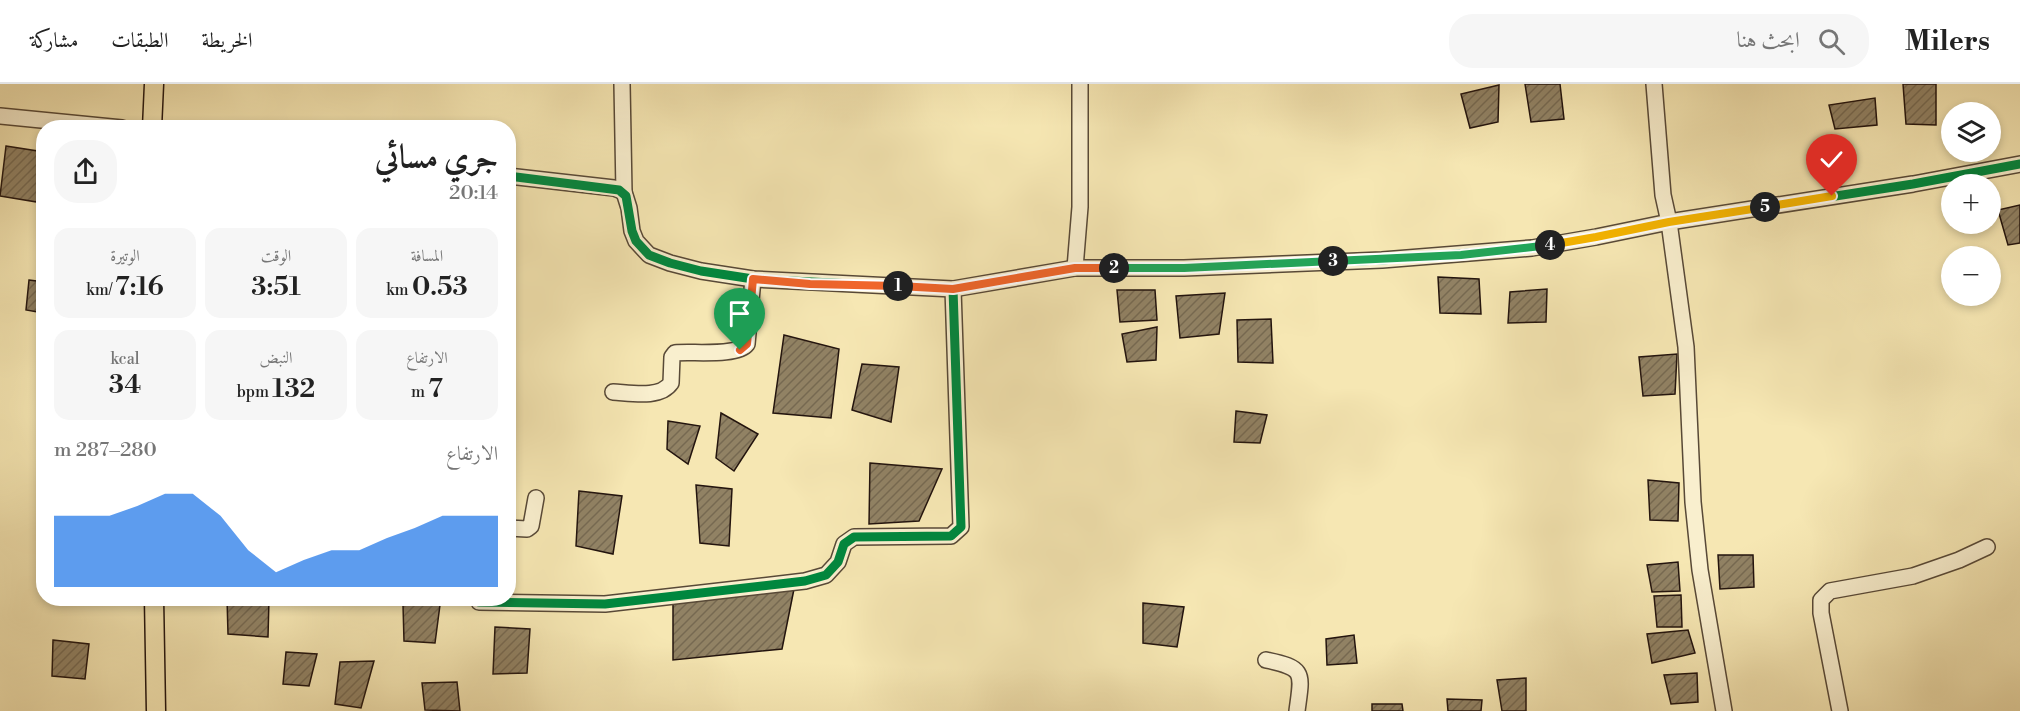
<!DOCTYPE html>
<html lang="ar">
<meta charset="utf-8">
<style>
:root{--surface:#fff;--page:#f6f6f6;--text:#222;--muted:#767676;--line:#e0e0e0;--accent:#1a73e8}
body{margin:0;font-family:"Libre Bodoni",Amiri,serif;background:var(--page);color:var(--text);direction:rtl;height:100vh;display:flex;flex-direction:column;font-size:22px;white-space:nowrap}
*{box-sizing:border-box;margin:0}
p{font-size:20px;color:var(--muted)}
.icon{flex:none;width:33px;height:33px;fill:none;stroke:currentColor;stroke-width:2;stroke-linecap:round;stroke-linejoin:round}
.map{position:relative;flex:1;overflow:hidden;direction:ltr}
.details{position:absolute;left:36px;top:36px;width:480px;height:486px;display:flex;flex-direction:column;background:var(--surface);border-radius:24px;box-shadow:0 3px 9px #0003;direction:rtl}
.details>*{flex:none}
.controls{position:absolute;left:1941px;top:18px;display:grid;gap:12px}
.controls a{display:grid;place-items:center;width:60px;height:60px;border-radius:50%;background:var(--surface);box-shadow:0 3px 9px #0003;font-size:30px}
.pin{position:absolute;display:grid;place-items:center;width:51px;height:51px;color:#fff;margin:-62px -26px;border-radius:50% 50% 50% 0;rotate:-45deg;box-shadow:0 0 6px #0007}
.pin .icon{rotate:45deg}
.km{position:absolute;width:30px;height:30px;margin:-15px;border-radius:50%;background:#222;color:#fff;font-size:16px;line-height:30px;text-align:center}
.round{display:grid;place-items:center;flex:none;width:63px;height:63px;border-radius:24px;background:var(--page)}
.headline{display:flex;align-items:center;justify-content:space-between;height:102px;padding:0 18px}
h1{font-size:33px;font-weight:600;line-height:45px}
.stats{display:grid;grid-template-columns:repeat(3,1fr);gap:9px;height:102px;padding:6px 18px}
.stats div{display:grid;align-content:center;border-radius:15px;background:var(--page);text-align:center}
.stats b{font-size:26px;font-weight:600}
.stats small{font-size:16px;font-weight:400}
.stats p{font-size:16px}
.chart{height:168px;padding:12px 18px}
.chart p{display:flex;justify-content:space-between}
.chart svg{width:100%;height:108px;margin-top:6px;fill:var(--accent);opacity:.7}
header{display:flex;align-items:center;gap:36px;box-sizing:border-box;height:84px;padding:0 30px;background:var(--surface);border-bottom:2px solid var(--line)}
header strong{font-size:28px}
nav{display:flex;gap:33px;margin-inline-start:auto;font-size:21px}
.search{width:420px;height:54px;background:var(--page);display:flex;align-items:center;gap:15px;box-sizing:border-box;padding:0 21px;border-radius:24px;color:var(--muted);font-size:22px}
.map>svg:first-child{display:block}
</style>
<header>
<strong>Milers</strong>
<div class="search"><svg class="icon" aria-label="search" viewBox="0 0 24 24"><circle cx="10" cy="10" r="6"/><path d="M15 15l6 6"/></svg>ابحث هنا</div>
<nav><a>الخريطة</a><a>الطبقات</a><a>مشاركة</a></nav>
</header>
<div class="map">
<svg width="2020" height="627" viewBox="0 0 2020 627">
<defs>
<pattern id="building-hatch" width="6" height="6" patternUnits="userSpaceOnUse" patternTransform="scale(1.5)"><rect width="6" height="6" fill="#918264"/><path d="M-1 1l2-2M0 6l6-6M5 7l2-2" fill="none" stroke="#766951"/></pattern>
</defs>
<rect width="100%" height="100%" fill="#f6e7b3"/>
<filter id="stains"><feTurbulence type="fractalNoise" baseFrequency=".00333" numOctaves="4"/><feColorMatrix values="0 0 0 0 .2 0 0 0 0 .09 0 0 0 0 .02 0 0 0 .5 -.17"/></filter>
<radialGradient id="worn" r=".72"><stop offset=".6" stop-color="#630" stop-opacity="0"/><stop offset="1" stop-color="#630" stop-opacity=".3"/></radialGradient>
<!-- building -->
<g fill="url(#building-hatch)" stroke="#23140e" stroke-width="1.5">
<path d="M 1525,0 L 1560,0 L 1564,35 L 1531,38 Z"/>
<path d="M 1903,0 L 1936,0 L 1936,41 L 1906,40 Z"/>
<path d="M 1499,1 L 1498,38 L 1470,44 L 1461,10 Z"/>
<path d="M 1875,14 L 1877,41 L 1835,45 L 1829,21 Z"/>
<path d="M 6,62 L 44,68 L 43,119 L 0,112 Z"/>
<path d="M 2020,121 L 2020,159 L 2008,161 L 1998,126 Z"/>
<path d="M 1438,193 L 1479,195 L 1481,230 L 1440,229 Z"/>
<path d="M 29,196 L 44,198 L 44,229 L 26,226 Z"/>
<path d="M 1547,205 L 1546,238 L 1508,239 L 1510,208 Z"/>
<path d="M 1117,206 L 1155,206 L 1157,236 L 1120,238 Z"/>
<path d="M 1225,209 L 1219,250 L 1180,254 L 1176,212 Z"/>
<path d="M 1271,235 L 1273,279 L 1238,278 L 1237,236 Z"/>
<path d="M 1157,243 L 1156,276 L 1127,278 L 1122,250 Z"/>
<path d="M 784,251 L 839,265 L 831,334 L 773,329 Z"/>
<path d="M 1677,270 L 1675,310 L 1643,312 L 1639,273 Z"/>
<path d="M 862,280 L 899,283 L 891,338 L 852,326 Z"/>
<path d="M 1236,327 L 1267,331 L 1260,359 L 1234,358 Z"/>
<path d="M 721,329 L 758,350 L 734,387 L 716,374 Z"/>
<path d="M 668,337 L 700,342 L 688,380 L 667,365 Z"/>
<path d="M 870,379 L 942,385 L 919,437 L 869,440 Z"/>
<path d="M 1648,396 L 1679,399 L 1678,437 L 1650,436 Z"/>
<path d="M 696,401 L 732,405 L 729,462 L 700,459 Z"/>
<path d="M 579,407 L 622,412 L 613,470 L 576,462 Z"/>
<path d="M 1718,471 L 1753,471 L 1754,503 L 1720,505 Z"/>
<path d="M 1678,478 L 1680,507 L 1652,508 L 1647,481 Z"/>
<path d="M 794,505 L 782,565 L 673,576 L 673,518 Z"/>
<path d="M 1681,511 L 1682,543 L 1657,543 L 1654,512 Z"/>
<path d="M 227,514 L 269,515 L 268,553 L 228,550 Z"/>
<path d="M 1143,519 L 1184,523 L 1177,563 L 1143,559 Z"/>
<path d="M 403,521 L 440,521 L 435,559 L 404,557 Z"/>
<path d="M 495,543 L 530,545 L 527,589 L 493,590 Z"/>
<path d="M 1688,546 L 1695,569 L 1652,579 L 1647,550 Z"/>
<path d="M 1354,551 L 1357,579 L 1327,581 L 1326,555 Z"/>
<path d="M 53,556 L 89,560 L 85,595 L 52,592 Z"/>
<path d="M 286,568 L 317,570 L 309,602 L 283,600 Z"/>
<path d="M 374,577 L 361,624 L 335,620 L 340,578 Z"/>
<path d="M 1697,589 L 1698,618 L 1671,620 L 1664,591 Z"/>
<path d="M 1526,594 L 1526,627 L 1502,627 L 1497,596 Z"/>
<path d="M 457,598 L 460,627 L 425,626 L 422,599 Z"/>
<path d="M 1447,615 L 1482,616 L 1481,627 L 1448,627 Z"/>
<path d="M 1372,620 L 1402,620 L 1403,627 L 1372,627 Z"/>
</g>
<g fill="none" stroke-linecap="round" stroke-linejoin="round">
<defs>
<g id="minor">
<path d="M 622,0 L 624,108 L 629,124 L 632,147 L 636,157 L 649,171 L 670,179 L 701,187 L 753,195 L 953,205 L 1075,184 L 1184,184 L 1382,176 L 1532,164 L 1596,153 L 1669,138 L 1913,100 L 2020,80"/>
<path d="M 1654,0 L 1663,111 L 1669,138 L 1686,263 L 1693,418 L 1700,486 L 1724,627"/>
<path d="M 0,32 L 122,44"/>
<path d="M 508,92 L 614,104 L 624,108"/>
<path d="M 1075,184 L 1080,123 L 1080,0"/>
<path d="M 613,308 C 631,309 660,315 671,299 L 672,273 L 675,269 C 691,267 737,273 747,260 L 753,195"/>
<path d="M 508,444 L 527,445 L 531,442 L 536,414"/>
<path d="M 479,518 L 605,520 L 805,497 L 826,491 L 838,478 L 844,460 L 854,453 L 951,452 L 961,443 L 953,205"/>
<path d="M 1266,576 C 1306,584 1302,589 1297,627"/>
<path d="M 1840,627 L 1821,529 L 1821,516 L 1830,507 L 1913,492 L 1959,476 L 1987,463"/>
</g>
<g id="major">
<path d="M 152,44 L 154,0"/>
<path d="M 154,514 L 156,627"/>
</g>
</defs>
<!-- minor casing -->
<use href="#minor" stroke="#584937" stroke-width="18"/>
<!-- major casing -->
<use href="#major" stroke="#23140e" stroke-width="21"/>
<!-- minor -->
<use href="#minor" stroke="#f9efce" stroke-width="15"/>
<!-- major -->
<use href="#major" stroke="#f6e7b3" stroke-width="18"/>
<defs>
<g id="cycleway">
<path d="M 508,92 L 619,106 L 626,112 L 632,147 L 636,157 L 649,171 L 670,179 L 701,187 L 753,195 L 953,205 L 1075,184 L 1184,184 L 1382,176 L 1532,164 L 1596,153 L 1669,138 L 1913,100 L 2020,80"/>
<path d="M 479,518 L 605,520 L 805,497 L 826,491 L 838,478 L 844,460 L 854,453 L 951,452 L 961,443 L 953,205"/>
</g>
</defs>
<!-- cycleway casing -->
<use href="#cycleway" stroke="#f9efce" stroke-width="13"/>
<!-- cycleway -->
<use href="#cycleway" stroke="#00873e" stroke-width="9"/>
</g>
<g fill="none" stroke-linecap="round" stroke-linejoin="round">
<defs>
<path id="split-1" d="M 740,266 L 747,260 L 753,195 L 810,200 L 898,202"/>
<path id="split-2" d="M 898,202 L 953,205 L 1075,184 L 1114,184"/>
<path id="split-3" d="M 1114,184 L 1184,184 L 1333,177"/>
<path id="split-4" d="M 1333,177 L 1461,171 L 1550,161"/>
<path id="split-5" d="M 1550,161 L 1596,153 L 1669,138 L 1765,123"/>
<path id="split-6" d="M 1765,123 L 1832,112"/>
</defs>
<!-- split-1 casing -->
<use href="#split-1" stroke="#fff" stroke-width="12"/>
<!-- split-2 casing -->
<use href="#split-2" stroke="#fff" stroke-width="12"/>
<!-- split-3 casing -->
<use href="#split-3" stroke="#fff" stroke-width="12"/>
<!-- split-4 casing -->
<use href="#split-4" stroke="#fff" stroke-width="12"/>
<!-- split-5 casing -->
<use href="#split-5" stroke="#fff" stroke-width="12"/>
<!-- split-6 casing -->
<use href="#split-6" stroke="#fff" stroke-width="12"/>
<!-- split-1 -->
<use href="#split-1" stroke="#f0652b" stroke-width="8"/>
<!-- split-2 -->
<use href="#split-2" stroke="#f0652b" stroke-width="8"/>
<!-- split-3 -->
<use href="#split-3" stroke="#22a559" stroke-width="8"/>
<!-- split-4 -->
<use href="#split-4" stroke="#22a559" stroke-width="8"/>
<!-- split-5 -->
<use href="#split-5" stroke="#f5b400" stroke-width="8"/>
<!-- split-6 -->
<use href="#split-6" stroke="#f5b400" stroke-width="8"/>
</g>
<rect width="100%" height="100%" filter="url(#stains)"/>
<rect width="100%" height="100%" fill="url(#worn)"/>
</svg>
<div class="controls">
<a><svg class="icon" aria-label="layers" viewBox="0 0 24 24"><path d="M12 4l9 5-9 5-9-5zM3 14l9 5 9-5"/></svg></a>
<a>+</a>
<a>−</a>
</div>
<div class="pin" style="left:740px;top:266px;background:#1e9e55"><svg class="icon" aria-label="arrive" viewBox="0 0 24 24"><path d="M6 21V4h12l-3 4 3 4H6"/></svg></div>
<div class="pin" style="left:1832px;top:112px;background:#d93025"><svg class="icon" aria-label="check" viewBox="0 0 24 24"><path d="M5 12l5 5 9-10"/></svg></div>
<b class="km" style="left:898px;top:202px">1</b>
<b class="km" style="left:1114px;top:184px">2</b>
<b class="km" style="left:1333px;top:177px">3</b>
<b class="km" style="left:1550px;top:161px">4</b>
<b class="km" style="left:1765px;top:123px">5</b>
<section class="details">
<div class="headline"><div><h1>جري مسائي</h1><p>20:14</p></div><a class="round"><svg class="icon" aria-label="share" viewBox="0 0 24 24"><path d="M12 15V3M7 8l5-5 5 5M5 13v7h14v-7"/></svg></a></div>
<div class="stats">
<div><p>المسافة</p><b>0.53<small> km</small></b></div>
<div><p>الوقت</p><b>3:51</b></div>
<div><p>الوتيرة</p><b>7:16<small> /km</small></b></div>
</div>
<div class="stats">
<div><p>الارتفاع</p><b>7<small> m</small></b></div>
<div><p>النبض</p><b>132<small> bpm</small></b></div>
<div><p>kcal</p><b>34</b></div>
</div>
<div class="chart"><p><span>الارتفاع</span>280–287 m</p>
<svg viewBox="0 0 160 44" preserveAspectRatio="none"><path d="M0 44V15L10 15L20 15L30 11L40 6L50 6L60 15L70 29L80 38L90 33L100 29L110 29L120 24L130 20L140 15L150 15L160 15V44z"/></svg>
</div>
</section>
</div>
